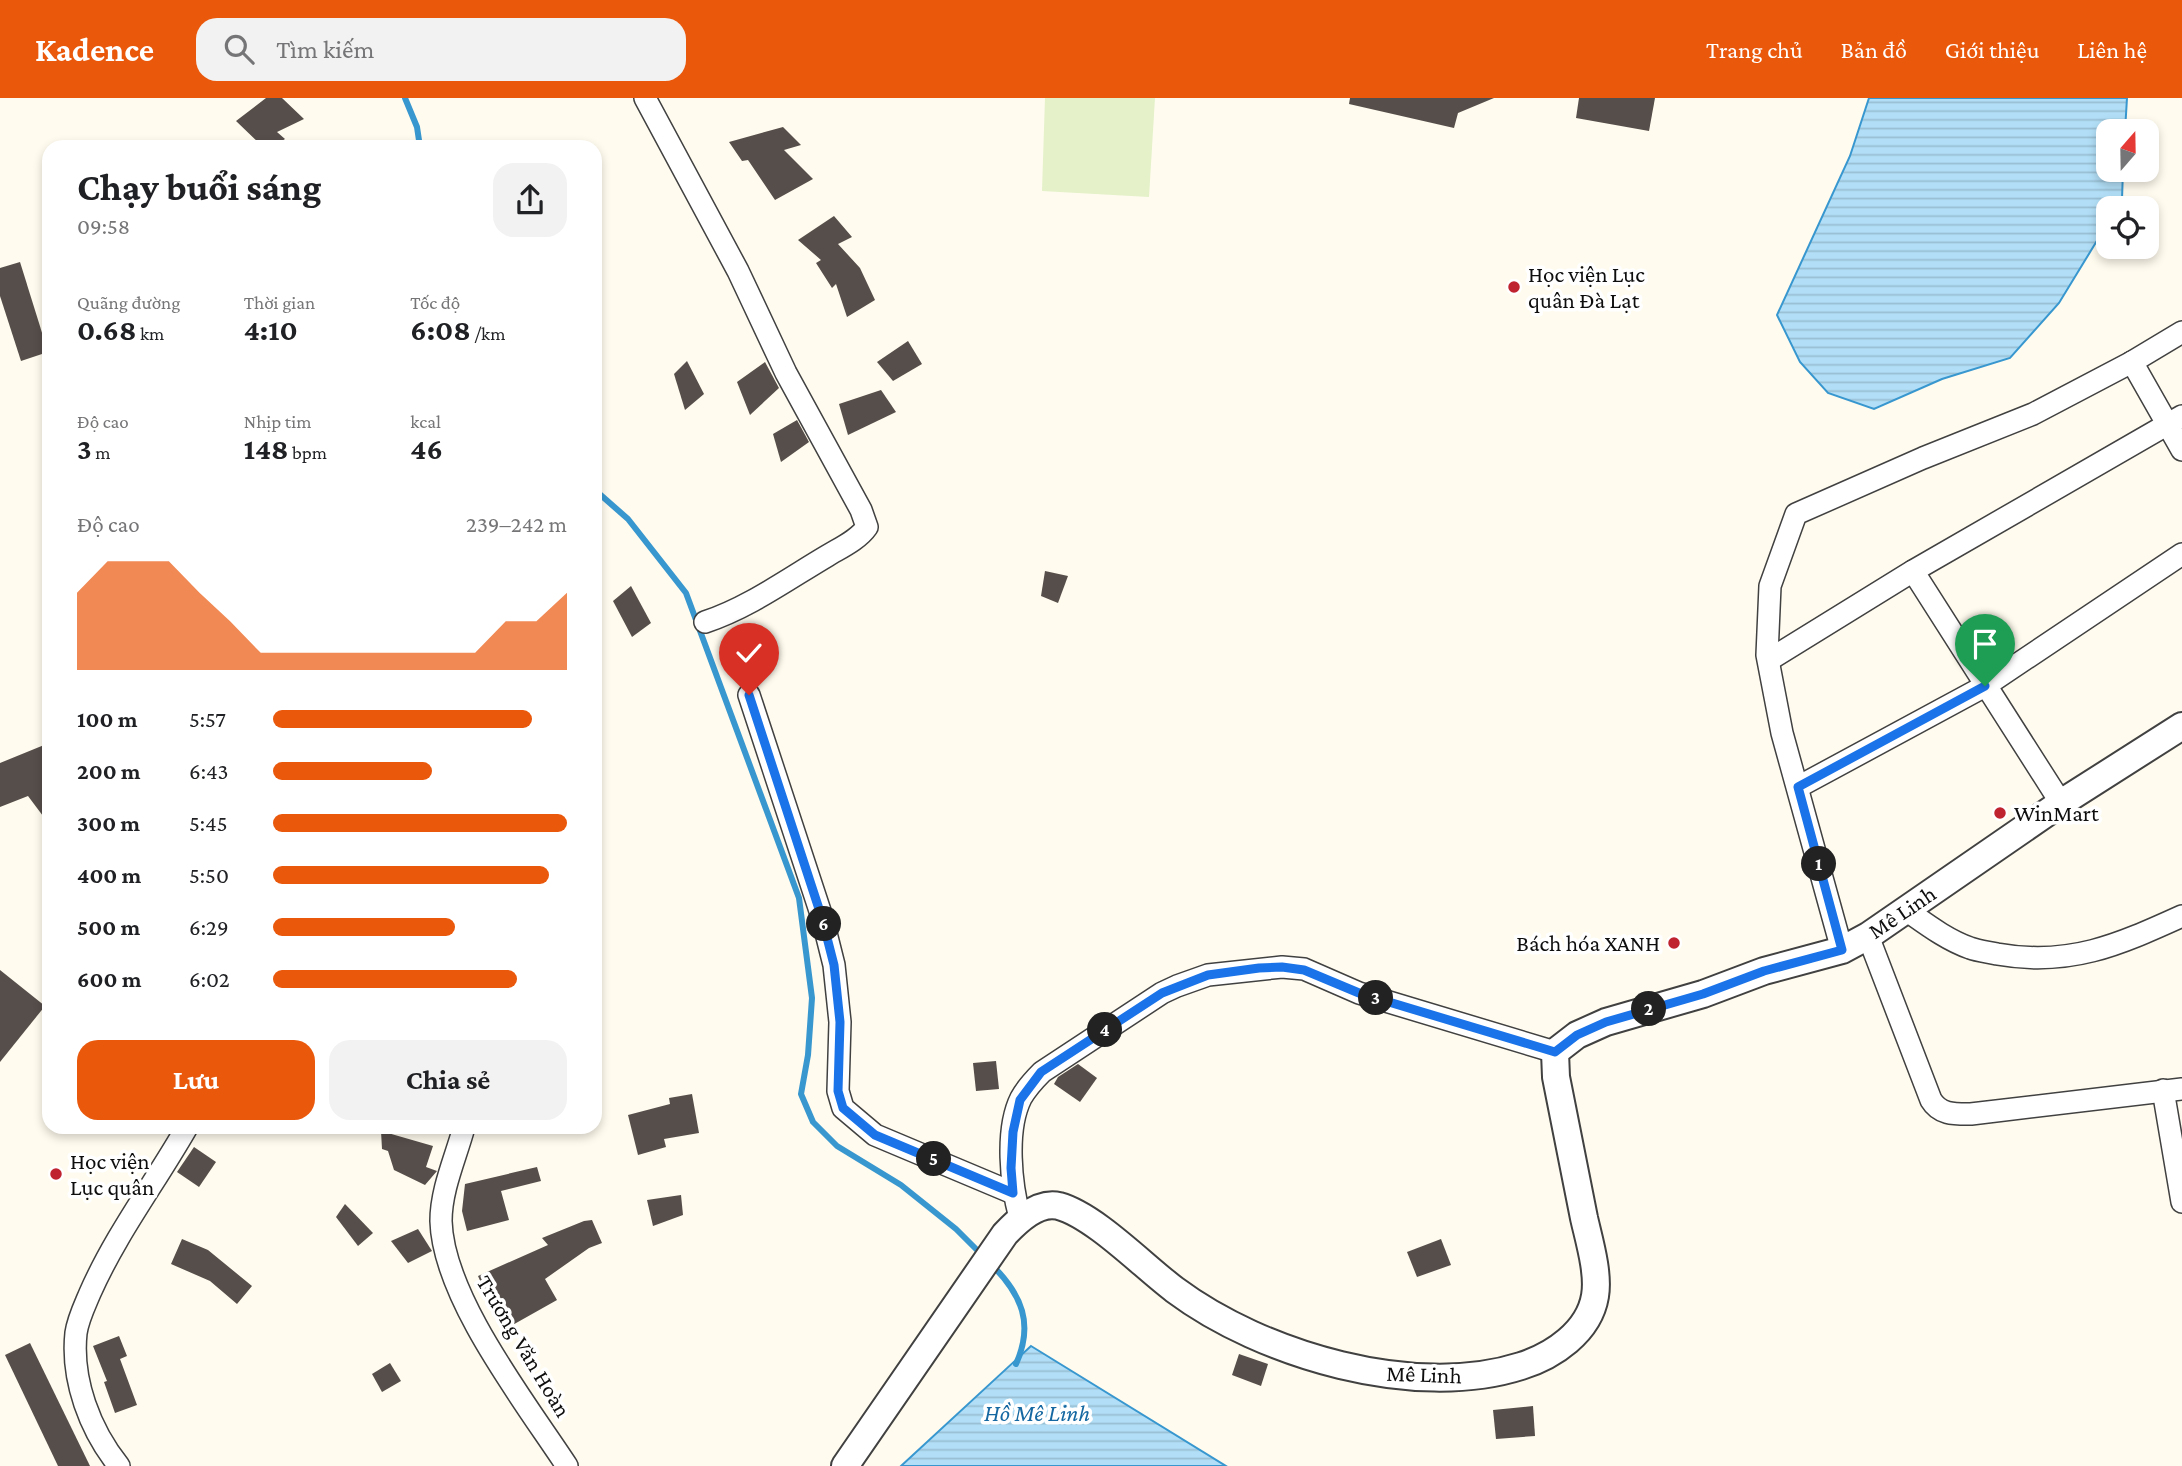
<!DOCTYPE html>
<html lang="vi">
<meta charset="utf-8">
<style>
:root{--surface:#fff;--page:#f2f2f2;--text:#202124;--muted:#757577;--accent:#ea580c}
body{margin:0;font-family:"Crimson Pro",serif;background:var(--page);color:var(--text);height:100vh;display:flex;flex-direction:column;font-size:26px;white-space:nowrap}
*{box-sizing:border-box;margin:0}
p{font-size:23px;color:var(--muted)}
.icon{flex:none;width:38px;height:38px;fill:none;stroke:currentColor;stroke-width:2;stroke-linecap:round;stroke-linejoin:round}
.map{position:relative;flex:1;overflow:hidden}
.panel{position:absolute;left:42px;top:42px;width:560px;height:994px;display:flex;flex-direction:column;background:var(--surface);border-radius:21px;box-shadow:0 4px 10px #0003}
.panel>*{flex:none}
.needle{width:46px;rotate:20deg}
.fabs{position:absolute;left:2096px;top:21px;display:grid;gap:14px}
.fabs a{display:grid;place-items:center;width:63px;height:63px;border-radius:14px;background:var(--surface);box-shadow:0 4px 10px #0003;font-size:35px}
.pin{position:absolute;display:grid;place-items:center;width:60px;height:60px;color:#fff;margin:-72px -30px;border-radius:50% 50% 50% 0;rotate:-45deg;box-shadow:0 0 7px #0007}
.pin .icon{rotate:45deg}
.km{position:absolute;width:35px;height:35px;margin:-18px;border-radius:50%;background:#222;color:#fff;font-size:19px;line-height:35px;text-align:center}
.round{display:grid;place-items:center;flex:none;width:74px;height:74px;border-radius:21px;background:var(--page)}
.headline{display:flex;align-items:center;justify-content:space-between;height:119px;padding:0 35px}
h1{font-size:38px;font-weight:700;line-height:52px}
.figures{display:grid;grid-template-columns:repeat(3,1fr);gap:10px;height:119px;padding:7px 35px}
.figures div{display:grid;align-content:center}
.figures b{font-size:30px;font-weight:700}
.figures small{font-size:19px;font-weight:400}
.figures p{font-size:19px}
.chart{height:196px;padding:14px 35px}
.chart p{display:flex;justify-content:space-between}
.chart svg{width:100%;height:126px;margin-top:7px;fill:var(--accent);opacity:.7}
.primary-button{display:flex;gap:14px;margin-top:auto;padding:14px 35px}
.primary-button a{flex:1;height:80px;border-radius:21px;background:var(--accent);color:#fff;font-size:28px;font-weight:700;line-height:80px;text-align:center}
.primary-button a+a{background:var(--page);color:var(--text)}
ul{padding:0 35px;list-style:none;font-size:23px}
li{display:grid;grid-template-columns:112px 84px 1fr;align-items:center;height:52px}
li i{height:18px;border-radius:9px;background:var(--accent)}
header{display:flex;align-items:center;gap:42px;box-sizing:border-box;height:98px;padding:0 35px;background:var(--accent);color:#fff}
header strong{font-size:33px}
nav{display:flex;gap:38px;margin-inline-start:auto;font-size:24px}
.search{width:490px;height:63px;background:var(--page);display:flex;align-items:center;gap:18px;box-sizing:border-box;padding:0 24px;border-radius:21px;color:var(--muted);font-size:26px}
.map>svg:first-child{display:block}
</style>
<header>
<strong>Kadence</strong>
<div class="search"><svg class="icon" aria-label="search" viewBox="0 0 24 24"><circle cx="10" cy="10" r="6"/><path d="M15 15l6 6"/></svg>Tìm kiếm</div>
<nav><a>Trang chủ</a><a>Bản đồ</a><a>Giới thiệu</a><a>Liên hệ</a></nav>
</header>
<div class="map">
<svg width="2182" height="1368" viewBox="0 0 2182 1368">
<defs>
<pattern id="water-rules" width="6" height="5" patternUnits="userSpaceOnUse" patternTransform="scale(1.75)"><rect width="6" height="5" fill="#b2dff7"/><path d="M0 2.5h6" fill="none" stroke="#98bed3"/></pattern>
</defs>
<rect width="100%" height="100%" fill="#fffbee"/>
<!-- pitch -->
<path fill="#e4f1c9" d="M 1045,0 L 1155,0 L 1149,99 L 1042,93 Z"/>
<!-- water -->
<g fill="url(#water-rules)" stroke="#3897cf" stroke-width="2">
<path d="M 1869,0 L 2127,0 L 2125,33 L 2109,33 L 2109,72 L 2123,72 L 2122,101 L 2116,110 L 2109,110 L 2109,123 L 2059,205 L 2010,260 L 1942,281 L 1874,311 L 1828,295 L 1800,264 L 1777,217 L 1850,58 Z"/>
<path d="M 1031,1248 L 1226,1368 L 901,1368 Z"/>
</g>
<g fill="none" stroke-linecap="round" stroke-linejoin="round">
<!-- stream -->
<g stroke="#3897cf" stroke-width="6">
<path d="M 405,0 L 417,29 L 420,49"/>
<path d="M 595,392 L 628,421 L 686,495 L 799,800 L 812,900 L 808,957 L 801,996 L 813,1024 L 837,1048 L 901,1087 L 956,1131 L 982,1157"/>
<path d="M 992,1167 C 1022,1197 1034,1226 1016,1266"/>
</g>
</g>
<!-- building -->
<g fill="#564e4a">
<path d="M 266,0 L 282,0 L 304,21 L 277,34 L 285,41 L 273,49 L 263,49 L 236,23 Z"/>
<path d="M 1350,0 L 1494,0 L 1458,15 L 1454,30 L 1349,6 Z"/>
<path d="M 1579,0 L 1655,0 L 1649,33 L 1576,20 Z"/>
<path d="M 783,29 L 801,47 L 784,52 L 813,81 L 775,102 L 748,62 L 742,63 L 729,44 Z"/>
<path d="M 834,118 L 852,139 L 838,146 L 860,170 L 875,202 L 847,219 L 836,186 L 832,190 L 816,165 L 821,162 L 798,142 Z"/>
<path d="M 20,164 L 48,254 L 21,263 L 0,198 L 0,170 Z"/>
<path d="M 908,243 L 922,266 L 893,283 L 877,264 Z"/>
<path d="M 687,263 L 704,296 L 685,312 L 674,276 Z"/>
<path d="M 765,264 L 779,290 L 750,317 L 737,284 Z"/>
<path d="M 881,292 L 896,314 L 848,337 L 839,306 Z"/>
<path d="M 797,322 L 809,344 L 781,364 L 773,336 Z"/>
<path d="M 1045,473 L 1068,478 L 1058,505 L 1041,498 Z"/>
<path d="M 631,488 L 651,525 L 632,539 L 613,503 Z"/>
<path d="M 49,645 L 49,726 L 28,698 L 0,709 L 0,665 Z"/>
<path d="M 0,872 L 45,908 L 0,964 Z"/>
<path d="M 996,963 L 999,991 L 976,993 L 973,965 Z"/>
<path d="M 1078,966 L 1097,980 L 1080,1004 L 1054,986 L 1058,979 Z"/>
<path d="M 692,996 L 699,1035 L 664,1041 L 666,1049 L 638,1057 L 628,1017 L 670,1006 L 669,1000 Z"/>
<path d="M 381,1033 L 433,1048 L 426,1069 L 437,1073 L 425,1087 L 394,1072 L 388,1053 L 382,1051 Z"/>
<path d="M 194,1049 L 216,1064 L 199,1089 L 177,1074 Z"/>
<path d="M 537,1069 L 541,1083 L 501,1093 L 509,1122 L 467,1133 L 462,1113 L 465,1086 Z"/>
<path d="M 681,1097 L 683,1117 L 653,1128 L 647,1102 Z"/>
<path d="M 345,1106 L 373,1135 L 358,1148 L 336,1119 Z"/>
<path d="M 592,1122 L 602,1145 L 589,1150 L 545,1181 L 557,1202 L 509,1229 L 488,1193 L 485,1194 L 478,1178 L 548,1147 L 542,1140 L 584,1123 Z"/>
<path d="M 418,1131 L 432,1153 L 408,1165 L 391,1143 Z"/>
<path d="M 182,1141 L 208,1152 L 252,1188 L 237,1206 L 210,1183 L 171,1166 Z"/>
<path d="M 1441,1141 L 1451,1167 L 1417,1179 L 1407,1154 Z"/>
<path d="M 119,1238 L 127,1258 L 120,1261 L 137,1307 L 115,1315 L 104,1284 L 107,1283 L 93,1248 Z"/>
<path d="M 30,1245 L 90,1368 L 58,1368 L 5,1257 Z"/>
<path d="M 1239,1256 L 1268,1266 L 1261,1288 L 1232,1277 Z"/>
<path d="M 390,1265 L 401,1283 L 382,1294 L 372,1276 Z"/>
<path d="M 1533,1308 L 1535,1338 L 1496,1341 L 1493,1312 Z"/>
</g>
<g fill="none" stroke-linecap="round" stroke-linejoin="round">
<defs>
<g id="minor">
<path d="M 645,0 L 738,173 L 786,275 L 861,412 L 867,429 C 858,442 840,450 827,458 C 788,481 748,510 705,524"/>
<path d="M 2132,264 L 2182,352"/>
<path d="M 1913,473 L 2061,705"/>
<path d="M 1769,562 L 1913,473 L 2182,318"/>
<path d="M 749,597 L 822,819 L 834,867 L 840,924 L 838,993 L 843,1010 L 875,1037 L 1013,1095"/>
<path d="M 1798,689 L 1985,588 L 2182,456"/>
<path d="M 1906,812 C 1926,826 1947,842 1970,850 C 1978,853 1988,854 1997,856 C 2069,869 2118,847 2182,818"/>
<path d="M 1868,838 L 1931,1002 C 1940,1017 1955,1016 1971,1016 L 2182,991"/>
<path d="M 1842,852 L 1782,635 L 1767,557 L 1770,488 L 1796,416 L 1923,360 L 2033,316 L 2132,264 L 2182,234"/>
<path d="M 2163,992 L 2182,1104"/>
<path d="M 464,1029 C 456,1059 441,1091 441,1123 C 443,1199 525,1304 567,1368"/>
<path d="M 1020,1120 C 1011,1087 1005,1032 1021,1000 C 1026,991 1034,982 1042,974 L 1162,895 L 1177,888 L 1208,877 L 1282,869 L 1304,871 L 1359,895 L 1555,954"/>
<path d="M 119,1368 C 90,1332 71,1282 76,1235 C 78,1221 85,1207 90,1195 C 116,1136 155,1085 187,1029"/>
</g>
<path id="tertiary" d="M 845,1368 L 1005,1136 C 1018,1122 1039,1103 1059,1108 C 1095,1118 1143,1168 1175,1192 C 1262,1257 1415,1302 1521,1268 C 1553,1258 1589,1234 1595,1198 C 1599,1175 1589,1142 1584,1120 C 1575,1073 1565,1026 1556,979 L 1555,954 L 1577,937 L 1606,924 L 1703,896 L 1764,873 L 1842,852 L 1868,838 L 2061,705 L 2182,628"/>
</defs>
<!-- minor casing -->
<use href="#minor" stroke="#414141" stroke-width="24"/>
<!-- tertiary casing -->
<use href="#tertiary" stroke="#414141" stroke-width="30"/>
<!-- minor -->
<use href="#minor" stroke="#fff" stroke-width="21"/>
<!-- tertiary -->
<use href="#tertiary" stroke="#fff" stroke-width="26"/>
</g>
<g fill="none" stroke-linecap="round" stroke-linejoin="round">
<defs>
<path id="route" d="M 749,597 L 822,820 L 834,867 L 840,924 L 838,993 L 843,1010 L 875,1037 L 1013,1095 L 1011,1070 L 1013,1034 L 1020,1002 L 1041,974 L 1162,895 L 1208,877 L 1259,870 L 1282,869 L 1304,872 L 1359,895 L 1555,954 L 1577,937 L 1606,924 L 1703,896 L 1764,873 L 1842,852 L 1798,689 L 1985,588"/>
</defs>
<!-- route casing -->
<use href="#route" stroke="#fff" stroke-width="14"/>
<!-- route -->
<use href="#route" stroke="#1a73e8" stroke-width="9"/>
</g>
<!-- markers -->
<g fill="#c02330" stroke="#fff" stroke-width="2.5">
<circle cx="1514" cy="189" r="7"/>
<circle cx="2000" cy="715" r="7"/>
<circle cx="1674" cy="845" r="7"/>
<circle cx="56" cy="1076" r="7"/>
</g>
<g text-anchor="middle" stroke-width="7" stroke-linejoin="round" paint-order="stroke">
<!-- poi labels -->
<g font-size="23" fill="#0e0e0e" stroke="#fff" text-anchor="start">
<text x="1528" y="184">Học viện Lục<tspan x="1528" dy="26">quân Đà Lạt</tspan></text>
<text x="2014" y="723">WinMart</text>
<text x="1660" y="853" text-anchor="end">Bách hóa XANH</text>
<text x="70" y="1071">Học viện<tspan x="70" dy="26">Lục quân</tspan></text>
</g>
<!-- street labels -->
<g font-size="23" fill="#0e0e0e" stroke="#fff">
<text transform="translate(1902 814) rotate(-34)" y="8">Mê Linh</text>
<text transform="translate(524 1248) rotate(59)" y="8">Trương Văn Hoàn</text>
<text transform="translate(1424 1276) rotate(2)" y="8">Mê Linh</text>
</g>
<!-- water labels -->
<g font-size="24" font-style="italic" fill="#1568a1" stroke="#fff">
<text x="1037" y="1323">Hồ Mê Linh</text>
</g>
</g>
</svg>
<div class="fabs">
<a><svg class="needle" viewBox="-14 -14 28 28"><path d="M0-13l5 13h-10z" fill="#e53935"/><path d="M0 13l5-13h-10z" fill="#757577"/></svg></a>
<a><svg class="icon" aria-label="locate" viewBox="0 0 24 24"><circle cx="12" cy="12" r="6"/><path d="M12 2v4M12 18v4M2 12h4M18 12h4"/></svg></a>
</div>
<div class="pin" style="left:1985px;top:588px;background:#1e9e55"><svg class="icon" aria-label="arrive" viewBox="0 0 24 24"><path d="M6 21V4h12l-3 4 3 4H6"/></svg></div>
<div class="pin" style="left:749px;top:597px;background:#d93025"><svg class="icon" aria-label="check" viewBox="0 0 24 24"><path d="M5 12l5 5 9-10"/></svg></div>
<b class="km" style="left:1819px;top:766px">1</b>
<b class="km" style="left:1649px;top:911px">2</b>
<b class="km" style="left:1376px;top:900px">3</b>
<b class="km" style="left:1105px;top:932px">4</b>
<b class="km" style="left:934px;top:1061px">5</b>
<b class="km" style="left:824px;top:826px">6</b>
<section class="panel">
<div class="headline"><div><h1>Chạy buổi sáng</h1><p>09:58</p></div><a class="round"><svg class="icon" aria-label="share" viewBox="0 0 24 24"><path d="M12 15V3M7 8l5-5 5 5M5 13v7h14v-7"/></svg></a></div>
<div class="figures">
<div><p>Quãng đường</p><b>0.68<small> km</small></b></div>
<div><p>Thời gian</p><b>4:10</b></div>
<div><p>Tốc độ</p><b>6:08<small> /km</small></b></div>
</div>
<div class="figures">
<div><p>Độ cao</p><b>3<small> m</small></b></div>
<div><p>Nhịp tim</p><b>148<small> bpm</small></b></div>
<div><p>kcal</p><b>46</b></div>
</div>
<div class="chart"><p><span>Độ cao</span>239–242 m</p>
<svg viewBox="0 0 160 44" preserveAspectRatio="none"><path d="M0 44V17L10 6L20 6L30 6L40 17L50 27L60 38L70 38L80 38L90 38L100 38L110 38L120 38L130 38L140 27L150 27L160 17V44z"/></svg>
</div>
<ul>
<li><b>100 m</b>5:57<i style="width:88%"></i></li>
<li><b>200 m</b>6:43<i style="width:54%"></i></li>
<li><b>300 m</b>5:45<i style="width:100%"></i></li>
<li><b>400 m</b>5:50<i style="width:94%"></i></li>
<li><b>500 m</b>6:29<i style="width:62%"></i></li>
<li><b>600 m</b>6:02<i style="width:83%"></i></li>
</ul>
<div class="primary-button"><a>Lưu</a><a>Chia sẻ</a></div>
</section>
</div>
